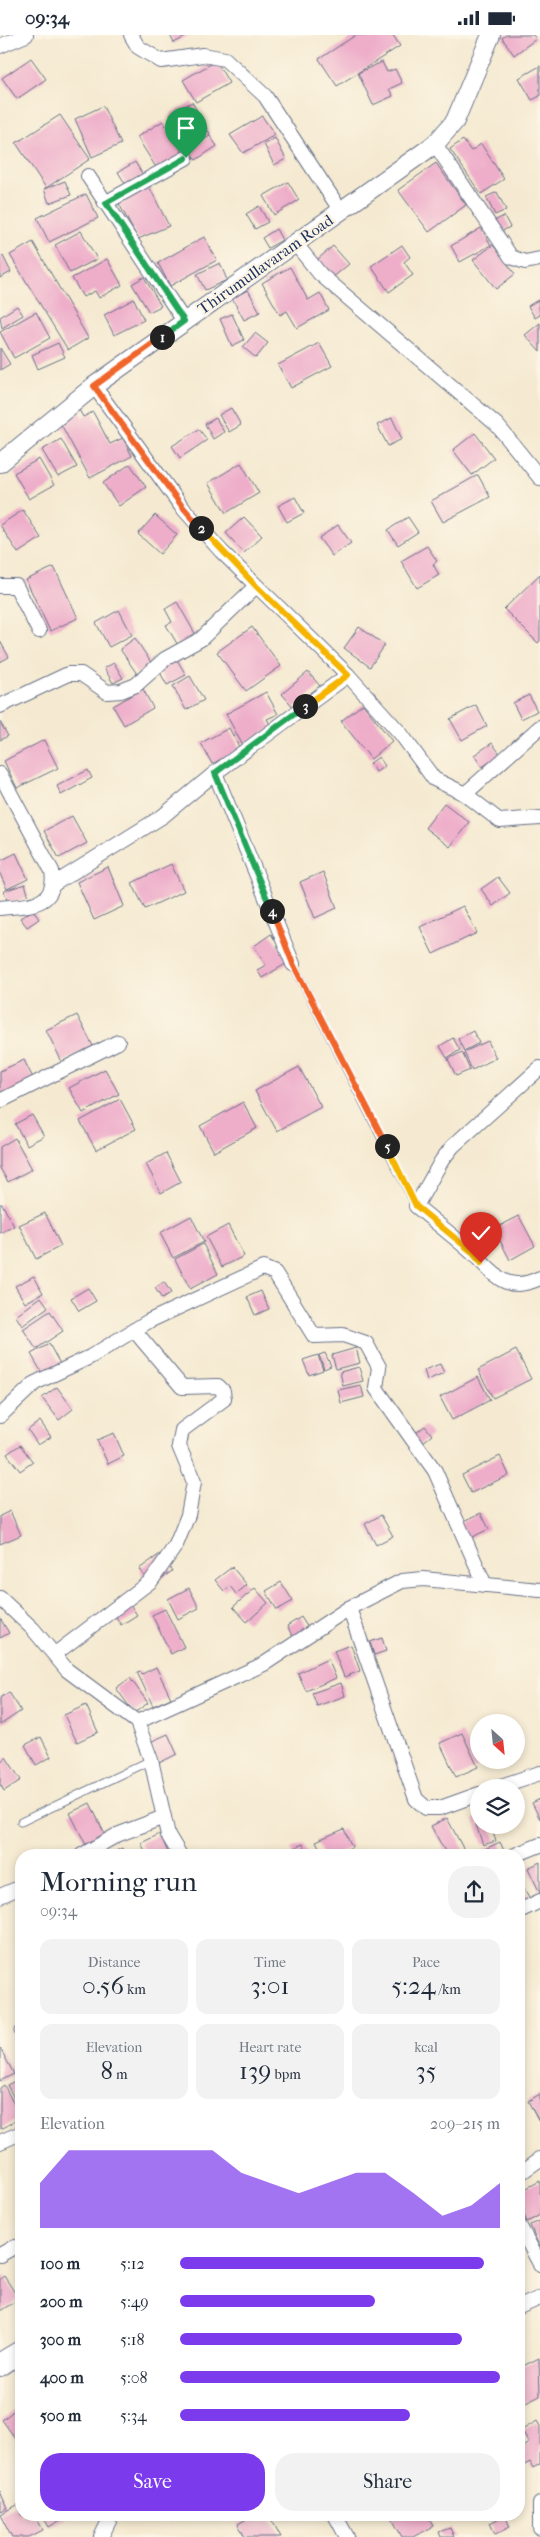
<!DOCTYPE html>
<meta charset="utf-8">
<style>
:root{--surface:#fff;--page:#f2f2f3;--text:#1f2937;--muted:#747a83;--accent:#7c3aed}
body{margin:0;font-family:"IM FELL French Canon",serif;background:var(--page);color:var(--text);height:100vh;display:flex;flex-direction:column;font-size:19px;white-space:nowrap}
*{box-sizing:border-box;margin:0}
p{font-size:16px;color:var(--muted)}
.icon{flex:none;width:28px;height:28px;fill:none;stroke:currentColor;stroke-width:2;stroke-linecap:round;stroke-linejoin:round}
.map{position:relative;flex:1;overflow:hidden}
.drawer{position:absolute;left:15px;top:1814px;width:510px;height:672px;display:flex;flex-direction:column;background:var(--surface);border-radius:20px;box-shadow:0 2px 8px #0003}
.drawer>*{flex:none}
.needle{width:32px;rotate:153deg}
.controls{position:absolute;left:470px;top:1679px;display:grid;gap:10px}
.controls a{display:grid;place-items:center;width:55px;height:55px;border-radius:50%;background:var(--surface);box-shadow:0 2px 8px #0003;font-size:25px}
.pin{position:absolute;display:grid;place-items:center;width:42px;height:42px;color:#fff;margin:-51px -21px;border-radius:50% 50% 50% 0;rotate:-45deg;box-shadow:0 0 5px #0007}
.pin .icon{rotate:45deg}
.km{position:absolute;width:25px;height:25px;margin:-12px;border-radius:50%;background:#222;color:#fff;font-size:14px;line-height:25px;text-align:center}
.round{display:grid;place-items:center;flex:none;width:52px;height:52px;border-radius:20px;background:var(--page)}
.overview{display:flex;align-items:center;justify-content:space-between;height:85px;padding:0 25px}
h1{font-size:28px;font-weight:600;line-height:38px}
.figures{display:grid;grid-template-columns:repeat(3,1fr);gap:8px;height:85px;padding:5px 25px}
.figures div{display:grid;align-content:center;border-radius:12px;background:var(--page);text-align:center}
.figures b{font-size:25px;font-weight:600}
.figures small{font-size:14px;font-weight:400}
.figures p{font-size:14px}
.chart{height:140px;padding:10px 25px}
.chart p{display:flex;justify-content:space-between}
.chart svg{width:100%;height:90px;margin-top:5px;fill:var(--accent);opacity:.7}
.action{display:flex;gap:10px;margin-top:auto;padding:10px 25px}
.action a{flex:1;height:58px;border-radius:20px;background:var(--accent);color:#fff;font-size:20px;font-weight:600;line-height:58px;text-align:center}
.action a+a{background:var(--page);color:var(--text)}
ul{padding:0 25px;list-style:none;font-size:16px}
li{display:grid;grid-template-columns:80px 60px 1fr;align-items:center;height:38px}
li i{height:12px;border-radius:6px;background:var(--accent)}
.status{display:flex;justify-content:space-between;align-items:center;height:35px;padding:0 25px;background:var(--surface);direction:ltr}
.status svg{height:14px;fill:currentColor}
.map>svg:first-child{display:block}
</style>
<div class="status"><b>09:34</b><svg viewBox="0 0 49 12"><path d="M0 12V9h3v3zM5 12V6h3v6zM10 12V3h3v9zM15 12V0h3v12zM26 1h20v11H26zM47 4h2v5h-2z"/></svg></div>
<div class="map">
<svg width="540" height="2502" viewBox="0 0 540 2502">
<rect width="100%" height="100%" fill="#fcf5e5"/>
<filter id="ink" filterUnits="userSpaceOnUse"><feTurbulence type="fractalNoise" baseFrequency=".02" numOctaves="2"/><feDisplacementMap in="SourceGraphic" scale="10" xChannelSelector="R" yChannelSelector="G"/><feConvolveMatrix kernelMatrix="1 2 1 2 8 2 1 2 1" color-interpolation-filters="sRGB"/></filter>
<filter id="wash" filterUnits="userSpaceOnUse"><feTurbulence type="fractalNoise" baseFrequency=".0096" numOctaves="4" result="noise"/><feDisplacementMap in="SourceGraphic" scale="20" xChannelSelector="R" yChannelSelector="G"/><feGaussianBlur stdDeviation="1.12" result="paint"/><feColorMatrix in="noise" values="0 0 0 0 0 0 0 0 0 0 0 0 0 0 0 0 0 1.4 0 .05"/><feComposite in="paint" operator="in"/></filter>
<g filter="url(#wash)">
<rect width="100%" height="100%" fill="#f5ead1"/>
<g id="blocks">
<!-- building -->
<g fill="#eeaeca">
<path d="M 170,0 L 189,0 L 174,8 Z"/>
<path d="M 356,0 L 393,0 L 400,11 L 337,51 L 319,24 Z"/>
<path d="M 506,0 L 533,0 L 536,4 L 514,20 L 502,3 Z"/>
<path d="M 31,23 L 46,44 L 17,64 L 2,43 Z"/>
<path d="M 216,26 L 229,48 L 196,67 L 183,45 Z"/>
<path d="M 382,27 L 387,37 L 395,34 L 402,48 L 389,54 L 393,61 L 373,70 L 358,38 Z"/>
<path d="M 540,31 L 540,61 L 532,65 L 519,43 Z"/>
<path d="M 192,67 L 210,99 L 189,112 L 170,79 Z"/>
<path d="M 103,71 L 121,109 L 92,122 L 75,84 Z"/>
<path d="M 60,80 L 90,124 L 46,153 L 16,108 Z"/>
<path d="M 262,81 L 275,100 L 243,118 L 230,100 Z"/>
<path d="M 163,86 L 183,118 L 157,134 L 137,102 Z"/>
<path d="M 210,101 L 217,111 L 196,125 L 189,115 Z"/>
<path d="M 275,103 L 286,124 L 274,130 L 264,109 Z"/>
<path d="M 463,105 L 471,116 L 481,109 L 504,144 L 481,159 L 450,114 Z"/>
<path d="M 135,127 L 143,140 L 126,150 L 118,137 Z"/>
<path d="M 436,128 L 466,170 L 429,197 L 398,155 Z"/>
<path d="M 65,146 L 71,160 L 49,168 L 44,154 Z"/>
<path d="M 288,147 L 299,165 L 274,180 L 263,161 Z"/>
<path d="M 148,149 L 169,191 L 138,204 L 118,167 Z"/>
<path d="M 497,157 L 506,175 L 495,180 L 486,162 Z"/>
<path d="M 86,159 L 98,183 L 49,207 L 37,183 Z"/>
<path d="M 259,171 L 268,187 L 255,194 L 246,179 Z"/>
<path d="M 504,181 L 510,192 L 500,197 L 494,186 Z"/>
<path d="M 481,193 L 491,210 L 460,227 L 451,211 Z"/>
<path d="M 276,194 L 282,205 L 268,213 L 262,203 Z"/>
<path d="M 81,196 L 97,224 L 70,238 L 55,210 Z"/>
<path d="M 204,202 L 217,225 L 170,251 L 158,228 Z"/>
<path d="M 33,207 L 88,303 L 68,315 L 10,220 Z"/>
<path d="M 402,210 L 410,222 L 404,227 L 413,240 L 389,257 L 371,231 Z"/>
<path d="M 493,210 L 515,239 L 496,254 L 473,225 Z"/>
<path d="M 333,211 L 349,229 L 325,249 L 310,231 Z"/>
<path d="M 3,221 L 11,237 L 0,243 L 0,222 Z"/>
<path d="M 107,224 L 122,250 L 99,263 L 95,256 L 83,262 L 72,243 Z"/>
<path d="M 220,228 L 227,245 L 205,255 L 197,239 Z"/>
<path d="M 290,232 L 308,265 L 320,258 L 329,275 L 297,293 L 287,276 L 280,280 L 262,248 Z"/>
<path d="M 144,242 L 161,271 L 149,277 L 132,249 Z"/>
<path d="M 248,255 L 260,277 L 244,285 L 232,263 Z"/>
<path d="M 134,264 L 144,285 L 114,300 L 104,280 Z"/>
<path d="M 538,265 L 540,280 L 535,283 L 528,271 Z"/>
<path d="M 17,271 L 23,280 L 2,293 L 0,282 Z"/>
<path d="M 36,277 L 50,303 L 14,323 L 0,297 Z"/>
<path d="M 232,279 L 244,305 L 232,311 L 220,284 Z"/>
<path d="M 540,288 L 540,317 L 525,300 Z"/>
<path d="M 255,298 L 268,308 L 256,323 L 243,312 Z"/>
<path d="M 58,308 L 65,322 L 38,334 L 32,320 Z"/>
<path d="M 319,308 L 332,331 L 291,353 L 278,330 Z"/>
<path d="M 0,313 L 10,329 L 0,335 Z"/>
<path d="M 77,371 L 83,382 L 93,377 L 110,409 L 123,403 L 132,421 L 90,443 L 57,382 Z"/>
<path d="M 231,373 L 241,390 L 229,397 L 219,380 Z"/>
<path d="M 216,383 L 224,397 L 213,404 L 205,389 Z"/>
<path d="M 392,383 L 402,404 L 388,411 L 377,390 Z"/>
<path d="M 199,394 L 207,405 L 180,423 L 172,411 Z"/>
<path d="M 475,398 L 494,423 L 472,440 L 453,415 Z"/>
<path d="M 61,404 L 77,432 L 58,442 L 42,415 Z"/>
<path d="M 39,424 L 54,450 L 29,464 L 14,438 Z"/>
<path d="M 241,428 L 259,458 L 226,478 L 208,448 Z"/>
<path d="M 130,429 L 146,452 L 119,471 L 103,448 Z"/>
<path d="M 478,440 L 490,462 L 443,487 L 431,466 Z"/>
<path d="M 295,462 L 304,478 L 287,487 L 278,471 Z"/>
<path d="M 23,475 L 41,503 L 18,518 L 0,490 Z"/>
<path d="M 155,480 L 177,500 L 160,519 L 138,499 Z"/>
<path d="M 244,482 L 262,501 L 244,518 L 226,498 Z"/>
<path d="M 408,482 L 418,497 L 398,510 L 388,495 Z"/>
<path d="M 338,490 L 351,508 L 332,521 L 319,503 Z"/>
<path d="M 427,511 L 437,526 L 433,529 L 439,540 L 417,553 L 401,526 Z"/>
<path d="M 54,532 L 78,583 L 50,596 L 26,545 Z"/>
<path d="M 540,539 L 540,606 L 538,608 L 504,574 Z"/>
<path d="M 177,567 L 197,602 L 179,612 L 166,590 L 172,587 L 165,574 Z"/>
<path d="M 119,575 L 132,600 L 109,612 L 96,588 Z"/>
<path d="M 252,592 L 281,631 L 246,656 L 217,617 Z"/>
<path d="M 359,592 L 385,610 L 370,632 L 344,613 Z"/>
<path d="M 135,603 L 152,629 L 137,639 L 120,614 Z"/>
<path d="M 0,606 L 9,622 L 0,627 Z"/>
<path d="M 176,623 L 186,640 L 167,650 L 158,634 Z"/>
<path d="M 114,628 L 123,643 L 113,648 L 104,633 Z"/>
<path d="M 308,637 L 320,651 L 294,673 L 282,659 Z"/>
<path d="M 190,641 L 204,665 L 186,675 L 173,651 Z"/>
<path d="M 143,654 L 153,673 L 124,690 L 113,671 Z"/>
<path d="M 266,657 L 278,679 L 267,684 L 272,693 L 242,709 L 226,679 Z"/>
<path d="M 529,660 L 537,676 L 521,684 L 513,668 Z"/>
<path d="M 363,669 L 392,706 L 371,724 L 341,686 Z"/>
<path d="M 476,670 L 487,691 L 462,705 L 450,684 Z"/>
<path d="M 0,687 L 8,701 L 0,705 Z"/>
<path d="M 229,693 L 240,714 L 212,729 L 201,708 Z"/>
<path d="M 44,705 L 58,733 L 17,753 L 4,726 Z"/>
<path d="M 492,708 L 501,720 L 482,732 L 474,720 Z"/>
<path d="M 379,722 L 385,731 L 376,737 L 370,728 Z"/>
<path d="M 88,735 L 92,743 L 61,760 L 57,751 Z"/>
<path d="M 444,768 L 469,787 L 450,812 L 425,793 Z"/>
<path d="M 72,781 L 87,808 L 59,823 L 44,796 Z"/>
<path d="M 16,818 L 28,844 L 7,854 L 0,839 L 0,826 Z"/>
<path d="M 171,829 L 184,856 L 145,874 L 132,848 Z"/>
<path d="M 108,832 L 124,871 L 94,885 L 77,847 Z"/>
<path d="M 323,837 L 337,873 L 315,883 L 300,847 Z"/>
<path d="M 498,842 L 510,858 L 493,871 L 481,854 Z"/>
<path d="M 25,849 L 29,862 L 8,868 L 4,856 Z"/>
<path d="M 463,871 L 477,898 L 433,919 L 420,892 Z"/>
<path d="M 33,875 L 39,884 L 27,892 L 20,883 Z"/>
<path d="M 271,899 L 289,927 L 262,943 L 257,935 L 266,930 L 254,911 Z"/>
<path d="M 77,980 L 93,1011 L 62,1027 L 46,995 Z"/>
<path d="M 473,996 L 479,1008 L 464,1016 L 458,1004 Z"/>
<path d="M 453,1003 L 460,1015 L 447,1023 L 440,1011 Z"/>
<path d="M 488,1006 L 496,1023 L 472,1035 L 464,1017 Z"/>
<path d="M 462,1017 L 470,1035 L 456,1041 L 448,1024 Z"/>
<path d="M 24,1025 L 38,1053 L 0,1063 L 0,1036 Z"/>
<path d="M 299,1032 L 321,1072 L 277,1096 L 255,1056 Z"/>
<path d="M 105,1034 L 119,1059 L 83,1078 L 69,1053 Z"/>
<path d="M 120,1064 L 136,1094 L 96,1115 L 80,1086 Z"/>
<path d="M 243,1067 L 257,1093 L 214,1117 L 200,1091 Z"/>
<path d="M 32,1080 L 44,1101 L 27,1110 L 15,1089 Z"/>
<path d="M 15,1103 L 32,1134 L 8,1147 L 0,1133 L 0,1112 Z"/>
<path d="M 166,1118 L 181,1147 L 161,1158 L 146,1129 Z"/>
<path d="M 0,1169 L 2,1169 L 14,1191 L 0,1198 Z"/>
<path d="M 45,1178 L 61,1211 L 36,1224 L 19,1190 Z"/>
<path d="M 191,1181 L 204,1207 L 173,1223 L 160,1198 Z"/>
<path d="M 519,1181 L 535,1211 L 510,1225 L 494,1194 Z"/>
<path d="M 228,1190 L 244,1221 L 222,1232 L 206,1202 Z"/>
<path d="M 203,1209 L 218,1239 L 190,1254 L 175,1224 Z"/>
<path d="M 34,1241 L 43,1258 L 25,1268 L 15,1251 Z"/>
<path d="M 164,1247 L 171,1258 L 162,1264 L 155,1253 Z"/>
<path d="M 88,1253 L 96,1266 L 79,1276 L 71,1263 Z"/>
<path d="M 261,1256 L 269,1274 L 255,1280 L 247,1262 Z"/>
<path d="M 41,1262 L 48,1272 L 22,1291 L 16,1281 Z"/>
<path d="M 50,1276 L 63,1296 L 36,1314 L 23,1294 Z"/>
<path d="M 49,1309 L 64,1336 L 46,1345 L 31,1319 Z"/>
<path d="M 356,1313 L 360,1328 L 336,1334 L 332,1320 Z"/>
<path d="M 516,1315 L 531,1344 L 493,1363 L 478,1335 Z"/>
<path d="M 325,1318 L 331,1331 L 324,1334 L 319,1320 Z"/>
<path d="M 318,1320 L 323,1335 L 309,1340 L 303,1325 Z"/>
<path d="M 440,1329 L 444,1338 L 427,1345 L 424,1335 Z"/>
<path d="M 359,1332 L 363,1346 L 343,1351 L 340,1337 Z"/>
<path d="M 478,1342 L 490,1365 L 452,1385 L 440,1362 Z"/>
<path d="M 361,1350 L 364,1362 L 341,1368 L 338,1355 Z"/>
<path d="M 57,1352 L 73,1374 L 59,1385 L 42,1363 Z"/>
<path d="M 40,1386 L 51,1402 L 38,1410 L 28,1395 Z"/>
<path d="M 425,1391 L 432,1400 L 417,1412 L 410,1402 Z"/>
<path d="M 114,1398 L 124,1421 L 108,1429 L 97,1405 Z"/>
<path d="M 20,1410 L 33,1427 L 20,1436 L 7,1419 Z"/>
<path d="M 500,1421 L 509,1440 L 471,1458 L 462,1440 Z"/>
<path d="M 10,1476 L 21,1500 L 0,1509 L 0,1481 Z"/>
<path d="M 481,1478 L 489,1494 L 468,1504 L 460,1488 Z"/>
<path d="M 381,1480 L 393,1501 L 376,1510 L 365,1489 Z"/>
<path d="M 160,1519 L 172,1536 L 151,1551 L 139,1534 Z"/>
<path d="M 232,1532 L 247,1550 L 236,1559 L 230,1551 L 224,1556 L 215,1545 Z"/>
<path d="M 281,1547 L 293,1566 L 277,1575 L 266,1556 Z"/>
<path d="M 189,1553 L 199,1573 L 178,1584 L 168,1564 Z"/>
<path d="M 255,1553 L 268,1568 L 247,1587 L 233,1572 Z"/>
<path d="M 128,1566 L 137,1580 L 121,1590 L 112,1575 Z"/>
<path d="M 165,1574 L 184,1612 L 171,1619 L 152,1580 Z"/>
<path d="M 301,1582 L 308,1593 L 293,1602 L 287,1591 Z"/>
<path d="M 0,1583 L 9,1598 L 0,1603 Z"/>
<path d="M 382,1603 L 386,1616 L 374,1620 L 370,1607 Z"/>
<path d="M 351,1610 L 360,1636 L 344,1642 L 334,1616 Z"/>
<path d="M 328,1624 L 336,1643 L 306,1656 L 298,1638 Z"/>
<path d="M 156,1632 L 171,1663 L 153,1671 L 137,1637 L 140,1636 L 142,1639 Z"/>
<path d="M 130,1643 L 148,1668 L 134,1678 L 116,1653 Z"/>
<path d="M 341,1648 L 345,1661 L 317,1671 L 312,1658 Z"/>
<path d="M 9,1657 L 21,1676 L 0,1690 L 0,1663 Z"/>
<path d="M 86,1670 L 98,1697 L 77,1707 L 64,1680 Z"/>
<path d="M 462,1698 L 478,1732 L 456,1742 L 440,1708 Z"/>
<path d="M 168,1699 L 177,1719 L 159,1728 L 150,1707 Z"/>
<path d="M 41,1702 L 51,1722 L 36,1730 L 25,1710 Z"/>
<path d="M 6,1722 L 21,1745 L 4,1756 L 0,1749 L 0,1727 Z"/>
<path d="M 540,1764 L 540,1784 L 532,1768 Z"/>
<path d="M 90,1768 L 105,1800 L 86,1810 L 70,1778 Z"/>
<path d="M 479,1782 L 479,1790 L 490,1790 L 496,1806 L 483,1810 L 474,1784 Z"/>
<path d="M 447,1783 L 464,1815 L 454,1820 L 447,1820 L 431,1791 Z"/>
<path d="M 344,1794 L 352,1812 L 335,1820 L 323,1820 L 316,1806 Z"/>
<path d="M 160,1799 L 169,1820 L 147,1820 L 141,1808 Z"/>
<path d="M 500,1807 L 506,1820 L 472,1820 Z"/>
<path d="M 303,1809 L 308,1820 L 293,1820 L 291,1814 Z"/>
<path d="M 122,1813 L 126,1820 L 108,1820 Z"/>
<path d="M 540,1827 L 540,1858 L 528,1833 Z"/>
<path d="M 519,1844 L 530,1864 L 519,1870 Z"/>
<path d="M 0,2013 L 14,2039 L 0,2046 Z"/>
<path d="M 21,2043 L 21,2076 L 7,2050 Z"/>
<path d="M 4,2050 L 21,2083 L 0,2094 L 0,2053 Z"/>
<path d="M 540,2059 L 540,2088 L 528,2066 Z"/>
<path d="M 540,2146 L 540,2180 L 527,2187 L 519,2169 L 519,2157 Z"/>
<path d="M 540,2186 L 540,2213 L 530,2190 Z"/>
<path d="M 4,2241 L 19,2264 L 0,2276 L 0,2244 Z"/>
<path d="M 539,2323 L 540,2361 L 524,2369 L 519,2360 L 519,2333 Z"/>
<path d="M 21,2370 L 21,2411 L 2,2385 Z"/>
<path d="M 537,2386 L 540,2391 L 540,2429 L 533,2433 L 530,2427 L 519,2433 L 519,2414 L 529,2408 L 522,2395 Z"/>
<path d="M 0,2456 L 7,2473 L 0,2476 Z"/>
<path d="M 21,2468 L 21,2480 L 35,2480 L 43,2495 L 29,2502 L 12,2502 L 0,2479 Z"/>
<path d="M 42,2480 L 69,2480 L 49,2492 Z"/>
<path d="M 254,2480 L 269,2480 L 281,2502 L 245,2502 L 238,2489 Z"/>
<path d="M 390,2480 L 427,2480 L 433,2491 L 413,2502 L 402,2502 Z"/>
<path d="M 505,2480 L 510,2492 L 495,2499 L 490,2488 Z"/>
<path d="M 450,2493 L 454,2502 L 441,2502 L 439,2497 Z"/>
</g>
</g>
</g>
<g filter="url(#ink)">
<use href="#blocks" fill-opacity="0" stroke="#677086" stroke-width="1"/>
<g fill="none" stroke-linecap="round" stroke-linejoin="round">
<defs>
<g id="service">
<path d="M 293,929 L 416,1171"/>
<path d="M 21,1787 L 151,1725"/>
<path d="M 18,1996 L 21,2003"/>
</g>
<g id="minor">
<path d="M 131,0 L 138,12 L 161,26 L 203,20 L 225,24 L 265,61 L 341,176"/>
<path d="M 0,11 L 26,0"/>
<path d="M 435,109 L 511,222 L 525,227 L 540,224"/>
<path d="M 88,141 L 184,286"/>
<path d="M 105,168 L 186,123"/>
<path d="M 295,208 L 320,239 L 497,390 L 540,443"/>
<path d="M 94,351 L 181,471 L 221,516 L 348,640 L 401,699 L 434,744 L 465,759 L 500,786 L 540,783"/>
<path d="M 0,551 L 16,551 L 39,596"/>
<path d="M 0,671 L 68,639 L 81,639 L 107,657 L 121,656 L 136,650 L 165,624 L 201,604 L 256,551"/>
<path d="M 215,738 L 293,929"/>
<path d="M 0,739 L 52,836 C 58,873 26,870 0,873"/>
<path d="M 465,759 L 540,692"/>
<path d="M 54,849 L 163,781 L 215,738 L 348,640"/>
<path d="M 540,1033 L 453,1111 L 442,1125 L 416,1171 C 434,1186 452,1200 469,1215 C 493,1235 502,1261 540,1243"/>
<path d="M 0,1066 L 118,1007"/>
<path d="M 0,1381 L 35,1348 L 90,1322 L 149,1286 L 263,1233 L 275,1238 L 314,1301 L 343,1300 L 366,1308 L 379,1332 L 376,1353 L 435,1436 L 485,1550"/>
<path d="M 0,1563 L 33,1594 L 67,1635 L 137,1687 L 264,1629 L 349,1573 L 402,1546 L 423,1544 L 540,1555"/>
<path d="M 349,1573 L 416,1764 L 426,1773 L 440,1773 L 479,1759"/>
<path d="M 55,1619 L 151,1546 L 176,1510 L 188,1480 L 194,1447 L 179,1411 L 182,1395 L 224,1364 L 223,1356 L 218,1351 L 182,1352 L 134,1295"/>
<path d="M 137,1687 L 151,1725 L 168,1800 L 180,1820"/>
<path d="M 498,1752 L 540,1738"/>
<path d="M 82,1820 L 117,1800 L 164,1782"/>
<path d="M 515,1820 L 540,1810"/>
<path d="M 0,1861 L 21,1852"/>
<path d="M 519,1876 L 540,1866"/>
<path d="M 0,2107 L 21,2098"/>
<path d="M 519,2139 L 540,2124"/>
<path d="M 519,2190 L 540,2229"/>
<path d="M 0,2220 L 14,2212"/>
<path d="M 519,2272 L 540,2263"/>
<path d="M 1,2324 L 21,2312"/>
<path d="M 0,2334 L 15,2324 L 21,2332"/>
<path d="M 540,2469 L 540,2493"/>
<path d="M 335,2480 L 347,2502"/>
<path d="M 101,2502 L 112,2480"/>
</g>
<path id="tertiary" d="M 0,428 L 94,351 L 435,109 L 455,86 L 491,0"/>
</defs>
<!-- service casing -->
<use href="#service" stroke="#677086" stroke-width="9"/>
<!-- minor casing -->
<use href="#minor" stroke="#677086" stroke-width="16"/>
<!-- tertiary casing -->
<use href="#tertiary" stroke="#677086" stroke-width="20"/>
<!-- service -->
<use href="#service" stroke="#fff" stroke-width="7"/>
<!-- minor -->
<use href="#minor" stroke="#fff" stroke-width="14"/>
<!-- tertiary -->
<use href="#tertiary" stroke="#fff" stroke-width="18"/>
</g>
</g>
<g fill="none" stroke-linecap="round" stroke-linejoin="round" filter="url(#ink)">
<defs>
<path id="split-1" d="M 162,302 L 184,286 L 106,168 L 186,123"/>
<path id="split-2" d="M 162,302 L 94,351 L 182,471 L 201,493"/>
<path id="split-3" d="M 201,493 L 256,551 L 348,640 L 305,671"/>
<path id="split-4" d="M 272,876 L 215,738 L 305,671"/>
<path id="split-5" d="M 272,876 L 293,929 L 387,1111"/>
<path id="split-6" d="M 387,1111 L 416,1171 L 472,1217 L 481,1228"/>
</defs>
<!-- split-1 casing -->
<use href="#split-1" stroke="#fff" stroke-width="10"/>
<!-- split-2 casing -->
<use href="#split-2" stroke="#fff" stroke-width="10"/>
<!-- split-3 casing -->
<use href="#split-3" stroke="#fff" stroke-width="10"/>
<!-- split-4 casing -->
<use href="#split-4" stroke="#fff" stroke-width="10"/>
<!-- split-5 casing -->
<use href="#split-5" stroke="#fff" stroke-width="10"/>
<!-- split-6 casing -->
<use href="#split-6" stroke="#fff" stroke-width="10"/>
<!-- split-1 -->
<use href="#split-1" stroke="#22a559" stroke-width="6"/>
<!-- split-2 -->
<use href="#split-2" stroke="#f0652b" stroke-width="6"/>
<!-- split-3 -->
<use href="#split-3" stroke="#f5b400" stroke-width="6"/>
<!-- split-4 -->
<use href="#split-4" stroke="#22a559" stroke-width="6"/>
<!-- split-5 -->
<use href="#split-5" stroke="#f0652b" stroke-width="6"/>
<!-- split-6 -->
<use href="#split-6" stroke="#f5b400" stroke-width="6"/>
</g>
<g text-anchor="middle" stroke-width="5" stroke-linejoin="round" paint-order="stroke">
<!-- street labels -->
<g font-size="16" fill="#1b2f5e" stroke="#fcf5e5">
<text transform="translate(265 229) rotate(-35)" y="6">Thirumullavaram Road</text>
</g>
</g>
</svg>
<div class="controls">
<a><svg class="needle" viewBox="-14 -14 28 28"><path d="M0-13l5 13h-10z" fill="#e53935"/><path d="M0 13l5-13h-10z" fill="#747a83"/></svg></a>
<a><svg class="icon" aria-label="layers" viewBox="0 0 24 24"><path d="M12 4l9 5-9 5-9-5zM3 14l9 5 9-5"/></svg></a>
</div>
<div class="pin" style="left:186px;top:123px;background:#1e9e55"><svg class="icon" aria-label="arrive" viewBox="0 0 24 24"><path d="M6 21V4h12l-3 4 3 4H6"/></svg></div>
<div class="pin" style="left:481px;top:1228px;background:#d93025"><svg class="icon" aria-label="check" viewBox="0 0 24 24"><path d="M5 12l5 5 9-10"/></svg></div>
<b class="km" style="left:162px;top:302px">1</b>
<b class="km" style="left:201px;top:493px">2</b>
<b class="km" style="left:305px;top:671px">3</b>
<b class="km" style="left:272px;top:876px">4</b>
<b class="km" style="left:387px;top:1111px">5</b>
<section class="drawer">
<div class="overview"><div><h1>Morning run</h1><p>09:34</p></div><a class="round"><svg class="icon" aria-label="share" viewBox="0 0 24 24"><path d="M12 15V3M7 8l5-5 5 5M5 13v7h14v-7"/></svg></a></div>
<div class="figures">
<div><p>Distance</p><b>0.56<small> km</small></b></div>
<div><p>Time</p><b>3:01</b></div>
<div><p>Pace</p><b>5:24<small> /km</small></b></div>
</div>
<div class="figures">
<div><p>Elevation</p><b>8<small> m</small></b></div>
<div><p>Heart rate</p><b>139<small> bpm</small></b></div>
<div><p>kcal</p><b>35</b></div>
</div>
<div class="chart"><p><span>Elevation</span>209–215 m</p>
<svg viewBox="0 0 160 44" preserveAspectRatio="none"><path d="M0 44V22L10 6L20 6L30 6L40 6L50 6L60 6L70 17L80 22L90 27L100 22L110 17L120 17L130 27L140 38L150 33L160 22V44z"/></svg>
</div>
<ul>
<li><b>100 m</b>5:12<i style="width:95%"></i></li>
<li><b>200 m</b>5:49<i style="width:61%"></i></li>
<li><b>300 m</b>5:18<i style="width:88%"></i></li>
<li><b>400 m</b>5:08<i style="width:100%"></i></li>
<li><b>500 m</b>5:34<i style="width:72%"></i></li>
</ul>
<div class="action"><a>Save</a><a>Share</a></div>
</section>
</div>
